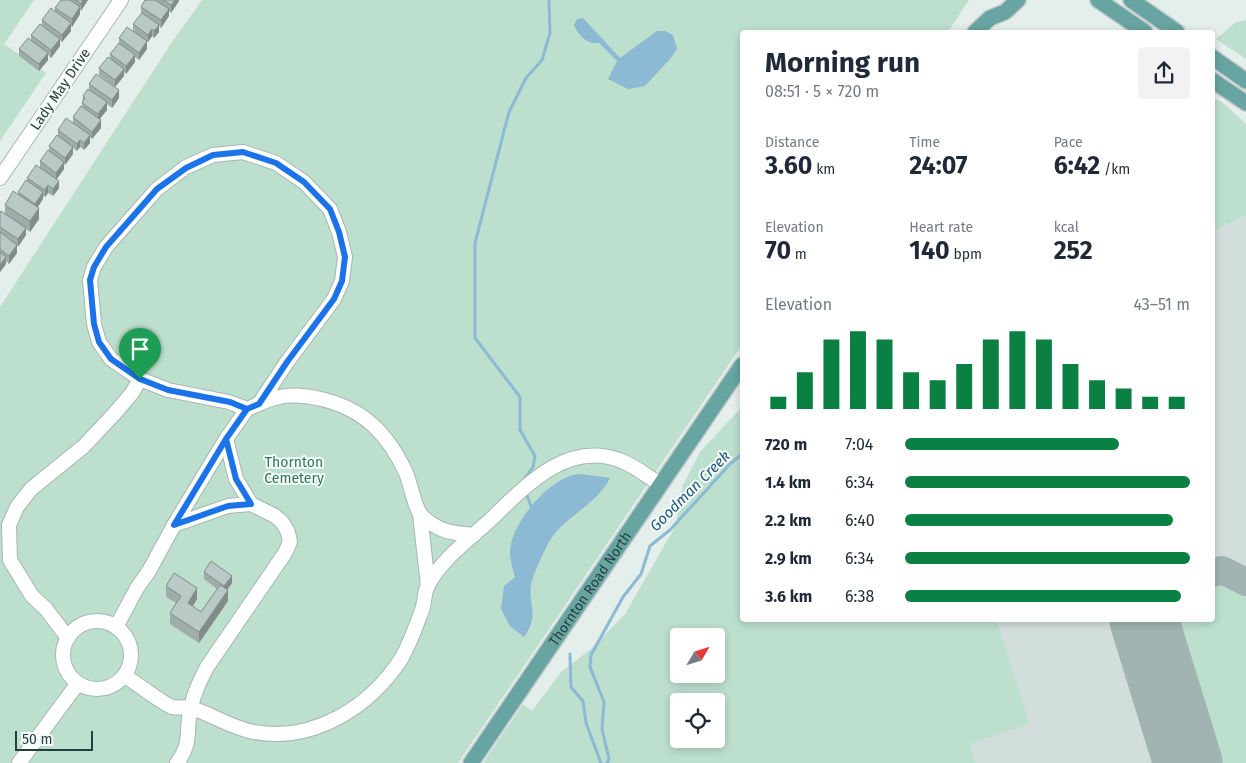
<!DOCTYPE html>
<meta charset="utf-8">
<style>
:root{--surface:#fff;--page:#f2f2f3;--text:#1f2937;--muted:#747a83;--accent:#0b8043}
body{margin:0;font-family:"Fira Sans",sans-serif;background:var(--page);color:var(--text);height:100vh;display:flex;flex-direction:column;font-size:19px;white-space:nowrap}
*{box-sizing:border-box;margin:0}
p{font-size:16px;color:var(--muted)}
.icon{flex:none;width:28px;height:28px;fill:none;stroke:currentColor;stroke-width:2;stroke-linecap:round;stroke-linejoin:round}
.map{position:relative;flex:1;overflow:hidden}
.drawer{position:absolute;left:740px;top:30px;width:475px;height:592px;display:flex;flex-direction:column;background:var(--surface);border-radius:5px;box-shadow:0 2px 8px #0003}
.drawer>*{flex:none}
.needle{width:32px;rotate:52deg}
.fabs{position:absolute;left:670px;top:628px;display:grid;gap:10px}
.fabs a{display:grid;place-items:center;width:55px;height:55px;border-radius:5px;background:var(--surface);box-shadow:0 2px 8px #0003;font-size:25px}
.scale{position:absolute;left:15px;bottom:12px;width:78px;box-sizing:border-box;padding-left:5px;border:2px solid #23403e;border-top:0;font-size:14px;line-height:18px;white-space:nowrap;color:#23403e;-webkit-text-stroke:4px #f5faf8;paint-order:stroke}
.pin{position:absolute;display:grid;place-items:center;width:42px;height:42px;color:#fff;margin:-51px -21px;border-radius:50% 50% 50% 0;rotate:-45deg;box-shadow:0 0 5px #0007}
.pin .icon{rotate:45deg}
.round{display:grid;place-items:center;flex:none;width:52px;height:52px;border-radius:5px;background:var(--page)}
.head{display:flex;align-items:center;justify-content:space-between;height:85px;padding:0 25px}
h1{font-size:28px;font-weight:700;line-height:38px}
.metrics{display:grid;grid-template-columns:repeat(3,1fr);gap:8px;height:85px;padding:5px 25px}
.metrics div{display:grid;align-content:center}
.metrics b{font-size:25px;font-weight:700}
.metrics small{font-size:14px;font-weight:400}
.metrics p{font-size:14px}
.chart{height:140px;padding:10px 25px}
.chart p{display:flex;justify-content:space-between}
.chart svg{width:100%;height:90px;margin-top:5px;stroke:var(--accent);stroke-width:6}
ul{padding:0 25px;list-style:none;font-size:16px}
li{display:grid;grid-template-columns:80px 60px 1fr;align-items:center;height:38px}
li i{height:12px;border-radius:6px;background:var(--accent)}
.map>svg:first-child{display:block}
</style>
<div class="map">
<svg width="1246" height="763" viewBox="0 0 1246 763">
<rect width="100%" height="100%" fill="#e4eeeb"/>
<!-- built -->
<path fill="#d2dedb" d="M 1246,215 L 1246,763 L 976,763 L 970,744 L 1030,724 L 997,620 L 1212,620 L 1213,230 Z"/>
<!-- green -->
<g fill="#bddfcd" fill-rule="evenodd">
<path d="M 0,0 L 34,0 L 4,44 L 46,73 L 0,141 Z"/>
<path d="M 202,0 L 969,0 L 948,32 L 742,32 L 742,345 L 458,763 L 0,763 L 0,307 L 172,42 Z"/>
<path d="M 1246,20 L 1246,59 L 1216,39 L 1235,23 Z"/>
<path d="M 1212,97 L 1222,102 L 1246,124 L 1246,215 L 1213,231 Z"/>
<path d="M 742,407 L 742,620 L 997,620 L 1030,724 L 970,744 L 976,763 L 483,763 L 523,704 L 532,711 L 561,672 L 592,648 L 625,614 L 675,527 L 683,485 L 700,452 ZM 679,636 L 716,636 L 716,674 L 679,674 ZM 679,701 L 716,701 L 716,739 L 679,739 Z"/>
<path d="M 1229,583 L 1246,593 L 1246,763 L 1214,763 L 1170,621 L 1212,620 L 1213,588 Z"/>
</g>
<!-- water -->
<g fill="#8cb9d3">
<path d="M 583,18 L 620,58 L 657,31 L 665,31 L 673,35 L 677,49 L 670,59 L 645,86 L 628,89 L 608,79 L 617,61 L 599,43 C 587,45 578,35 574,25 L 577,19 Z"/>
<path d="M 581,474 L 610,478 C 596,506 564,516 549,542 C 545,549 532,577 531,585 C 528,606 540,614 524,637 L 510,626 L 501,609 L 504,586 L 515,577 C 513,569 510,561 510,553 C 510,525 544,485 570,476 C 573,475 578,474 581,474 Z"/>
</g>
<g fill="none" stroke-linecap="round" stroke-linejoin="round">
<!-- stream -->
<g stroke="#8cb9d3" stroke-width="3">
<path d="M 523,481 L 533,467 L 535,456 L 520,430 L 520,397 L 475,338 L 475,243 L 509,112 L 526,78 L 542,60 L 550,33 L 549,0"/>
<path d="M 525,491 L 531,506"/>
<path d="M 570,654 L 571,687 L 583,701 L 586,723 L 601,763"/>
<path d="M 607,763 L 609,759 L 602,729 L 604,702 L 590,667 L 591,655 L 623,597 L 641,574 L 650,546 L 670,530 L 730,464 L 742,454"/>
</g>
<!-- taxiway -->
<path stroke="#a1b4b2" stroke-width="28" d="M 1212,573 L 1222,570 L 1246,582"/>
<!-- runway -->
<path stroke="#a1b4b2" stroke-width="69" d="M 1144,620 L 1188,763"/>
<defs>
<g id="minor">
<path d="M 0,178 L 121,0"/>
<path d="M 259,404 L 287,362 L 334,299 L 342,281 L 345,257 L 339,232 L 330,209 L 304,182 L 276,163 L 243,152 L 213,155 L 186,167 L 157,189 L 106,247 L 94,267 L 90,280 L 94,324 L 99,342 L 111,359 L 140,379 L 168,390 L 229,402 L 247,409 C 257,405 268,399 279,397 C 292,394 308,396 321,399 C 364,409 388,434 406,473 C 411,484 414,508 422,516 C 439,532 451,533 474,535"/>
<path d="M 420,514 L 428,586"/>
<path d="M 174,525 L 228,506 L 251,504"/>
<circle cx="97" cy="655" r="34"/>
<path d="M 116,627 L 137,588 L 149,571 L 174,525 L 226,439 L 247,409"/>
<path d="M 68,638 L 46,609 L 32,596 L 10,560 L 9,525 L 17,507 L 31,489 L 84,446 L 115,413 L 132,393 L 140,379"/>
<path d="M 125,676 C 135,682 163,704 172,707 C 178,708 185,707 191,708 C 212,714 231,728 254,732 C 313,743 370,707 401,659 C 410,644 416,626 422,610 C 425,602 424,592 428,585 C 441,560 467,541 488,522 C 523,489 565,440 619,460 C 634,465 647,476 661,485"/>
<path d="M 19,763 L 78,683"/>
<path d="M 177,763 C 193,742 185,730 191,707 C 194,693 200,680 207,667 L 285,553 L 290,542 L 288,532 L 282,522 L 275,516 L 251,504 L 236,479 L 226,439"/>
</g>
<g id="major">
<path d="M 1098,0 L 1145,32"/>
<path d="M 1131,0 L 1177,32"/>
<path d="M 975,32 L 990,18 L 1005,12 L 1018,0"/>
<path d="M 1212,57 L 1246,81"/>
<path d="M 1212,80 L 1246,103"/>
<path id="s1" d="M 471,763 L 742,365"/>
</g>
</defs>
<!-- minor casing -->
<use href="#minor" stroke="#a6b6b4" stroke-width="16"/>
<!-- major casing -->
<use href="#major" stroke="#c1cac9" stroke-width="18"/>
<!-- minor -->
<use href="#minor" stroke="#fff" stroke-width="14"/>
<!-- major -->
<use href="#major" stroke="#68a4a1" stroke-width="15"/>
</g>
<!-- wall -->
<g fill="#9fada9">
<path d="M 61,0 L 88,0 L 80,11 L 80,14 L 72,27 L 71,26 L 71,31 L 62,42 L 60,40 L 60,46 L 51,58 L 48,55 L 48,60 L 39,71 L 19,56 L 19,49 L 31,40 L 31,35 L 42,26 L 42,20 L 55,12 L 55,8 Z"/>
<path d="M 145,0 L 179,0 L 179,1 L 171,13 L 169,11 L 169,16 L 161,28 L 159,26 L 159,32 L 154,38 L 152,36 L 148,42 L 147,42 L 147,49 L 139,60 L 135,57 L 135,62 L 126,74 L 124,72 L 124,76 L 115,87 L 99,75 L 99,68 L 110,59 L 110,54 L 119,43 L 119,38 L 133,31 L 133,24 L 141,14 L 141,7 Z"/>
<path d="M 89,84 L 119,98 L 112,108 L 107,104 L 107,110 L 99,120 L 101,128 L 92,139 L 90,137 L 90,143 L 84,150 L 80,147 L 77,151 L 73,148 L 73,154 L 65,165 L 64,164 L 64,169 L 56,180 L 59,188 L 53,196 L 48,193 L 45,197 L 43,196 L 43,199 L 38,207 L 39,219 L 30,232 L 26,229 L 26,235 L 17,246 L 17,253 L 9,264 L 6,261 L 6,264 L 0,272 L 0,213 L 5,213 L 5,205 L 18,194 L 18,192 L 27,181 L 27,178 L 40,168 L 40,161 L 49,151 L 49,146 L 58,135 L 58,130 L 73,123 L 73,117 L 82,107 L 83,96 L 89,90 Z"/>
<path d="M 204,572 L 232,583 L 227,590 L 228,601 L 199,643 L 170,624 L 170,613 L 176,603 L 166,597 L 166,586 L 197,599 L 193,606 L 201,612 L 217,589 L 204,579 Z"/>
</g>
<!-- shaded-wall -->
<g fill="#828d8a">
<path d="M 83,0 L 88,0 L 81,11 L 81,4 Z"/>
<path d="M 175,0 L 179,0 L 179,1 L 171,13 L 171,5 Z"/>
<path d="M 80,7 L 80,14 L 72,27 L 72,19 Z"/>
<path d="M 169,9 L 169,16 L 161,28 L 161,20 Z"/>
<path d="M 71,23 L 71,31 L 62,42 L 62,35 Z"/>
<path d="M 159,25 L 159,32 L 154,38 L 154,31 Z"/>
<path d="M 152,29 L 152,36 L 148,42 L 148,35 Z"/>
<path d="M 60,39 L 60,46 L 51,58 L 51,50 Z"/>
<path d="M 147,41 L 147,49 L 139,60 L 139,53 Z"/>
<path d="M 48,53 L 48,60 L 39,71 L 39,64 Z"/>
<path d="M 135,55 L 135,62 L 126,74 L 126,66 Z"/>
<path d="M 124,69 L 124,76 L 115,87 L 115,80 Z"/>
<path d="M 119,90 L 119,98 L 112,108 L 112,100 Z"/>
<path d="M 107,102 L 107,110 L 98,121 L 98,114 Z"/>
<path d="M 101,120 L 101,128 L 92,139 L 92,132 Z"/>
<path d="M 90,135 L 90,143 L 84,150 L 84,143 Z"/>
<path d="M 80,140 L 80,147 L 77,151 L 77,144 Z"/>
<path d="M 73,147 L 73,154 L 65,165 L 65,158 Z"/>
<path d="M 64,162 L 64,169 L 56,180 L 56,173 Z"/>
<path d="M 59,181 L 59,188 L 53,196 L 53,189 Z"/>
<path d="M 48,185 L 48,193 L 45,197 L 45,190 Z"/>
<path d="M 43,192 L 43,199 L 35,211 L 35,204 Z"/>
<path d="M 39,208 L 39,219 L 30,232 L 30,221 Z"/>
<path d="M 26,228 L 26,235 L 18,247 L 18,239 Z"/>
<path d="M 17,245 L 17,253 L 9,264 L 9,256 Z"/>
<path d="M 6,257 L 6,264 L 0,272 L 0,265 Z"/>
<path d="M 232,576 L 232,583 L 224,594 L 224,586 Z"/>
<path d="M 197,588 L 197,599 L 188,614 L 188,603 Z"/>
<path d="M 228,590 L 228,601 L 199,643 L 199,632 Z"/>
</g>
<!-- building -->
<g fill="#b9c9c5" stroke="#828d8a">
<path d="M 61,0 L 70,0 L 80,7 L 72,19 L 55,8 Z"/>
<path d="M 75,0 L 83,0 L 81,4 Z"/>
<path d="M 145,0 L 155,0 L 169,9 L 161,20 L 141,7 Z"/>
<path d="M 163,0 L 175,0 L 171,5 Z"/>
<path d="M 51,8 L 71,23 L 62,35 L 42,20 Z"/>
<path d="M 142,13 L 159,25 L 154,31 L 152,29 L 148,35 L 133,24 Z"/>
<path d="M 40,24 L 60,39 L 51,50 L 31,35 Z"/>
<path d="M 127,27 L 147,41 L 139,53 L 119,38 Z"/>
<path d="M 28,38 L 48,53 L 39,64 L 19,49 Z"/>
<path d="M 119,43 L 135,55 L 126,66 L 110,54 Z"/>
<path d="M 108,57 L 124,69 L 115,80 L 99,68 Z"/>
<path d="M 96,74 L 119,90 L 112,100 L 89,84 Z"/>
<path d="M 88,89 L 107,102 L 98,114 L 82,103 L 85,98 L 83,96 Z"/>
<path d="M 81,106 L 101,120 L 92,132 L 73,117 Z"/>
<path d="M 66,118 L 90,135 L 84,143 L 80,140 L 77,144 L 58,130 Z"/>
<path d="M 57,135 L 73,147 L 65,158 L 49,146 Z"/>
<path d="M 48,150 L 64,162 L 56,173 L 40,161 Z"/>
<path d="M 36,165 L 59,181 L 53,189 L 48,185 L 45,190 L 27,178 Z"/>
<path d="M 26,180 L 43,192 L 35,204 L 18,192 Z"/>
<path d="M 13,191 L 39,208 L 30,221 L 5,205 Z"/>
<path d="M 1,211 L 26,228 L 18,239 L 0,227 L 0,213 Z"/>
<path d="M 0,232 L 17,245 L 9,256 L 0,249 Z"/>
<path d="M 0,252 L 6,257 L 0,265 Z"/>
<path d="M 211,561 L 232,576 L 224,586 L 204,572 Z"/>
<path d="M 174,573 L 197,588 L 188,603 L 201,612 L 220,585 L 228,590 L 199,632 L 170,613 L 181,596 L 166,586 Z"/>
</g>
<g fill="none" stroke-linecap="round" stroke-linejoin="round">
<defs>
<path id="route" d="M 140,379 L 168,390 L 230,402 L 247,409 L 226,439 L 174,525 L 228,506 L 251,504 L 236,479 L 226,439 L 247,409 L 259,404 L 287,362 L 334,299 L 342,281 L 345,257 L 339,232 L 330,209 L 304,182 L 276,163 L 243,152 L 213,155 L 186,168 L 157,189 L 106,247 L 94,267 L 90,280 L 94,324 L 99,342 L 111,359 L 140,379"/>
</defs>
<!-- route casing -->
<use href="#route" stroke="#fff" stroke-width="10"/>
<!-- route -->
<use href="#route" stroke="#1a73e8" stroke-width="6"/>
</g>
<g text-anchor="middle" stroke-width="4" stroke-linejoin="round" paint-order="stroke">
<!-- street labels -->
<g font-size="14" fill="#23403e" stroke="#f5faf8">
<text transform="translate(60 89) rotate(-56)" y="5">Lady May Drive</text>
<text dy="5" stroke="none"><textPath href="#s1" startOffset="211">Thornton Road North</textPath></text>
</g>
<!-- park labels -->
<g font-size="14" fill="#2c7759" stroke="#f5faf8">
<text x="294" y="467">Thornton<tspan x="294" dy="16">Cemetery</tspan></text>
</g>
<!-- water labels -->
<g font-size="15" font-style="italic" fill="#1c587d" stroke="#f5faf8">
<text transform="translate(690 491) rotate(-45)" y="5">Goodman Creek</text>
</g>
</g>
</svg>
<div class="fabs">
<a><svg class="needle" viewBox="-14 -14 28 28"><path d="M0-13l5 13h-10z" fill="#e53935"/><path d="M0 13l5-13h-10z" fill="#747a83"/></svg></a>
<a><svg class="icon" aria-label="locate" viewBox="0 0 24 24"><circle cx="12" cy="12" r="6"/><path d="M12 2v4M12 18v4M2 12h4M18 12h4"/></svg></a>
</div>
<div class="scale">50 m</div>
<div class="pin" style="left:140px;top:379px;background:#1e9e55"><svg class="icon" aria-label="arrive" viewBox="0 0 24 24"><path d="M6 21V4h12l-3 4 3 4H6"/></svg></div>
<section class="drawer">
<div class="head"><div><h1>Morning run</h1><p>08:51 · 5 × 720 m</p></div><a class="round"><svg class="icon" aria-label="share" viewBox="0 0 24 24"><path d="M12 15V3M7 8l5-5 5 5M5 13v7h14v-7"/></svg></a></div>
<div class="metrics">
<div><p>Distance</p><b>3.60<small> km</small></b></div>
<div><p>Time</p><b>24:07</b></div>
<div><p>Pace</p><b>6:42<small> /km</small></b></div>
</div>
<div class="metrics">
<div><p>Elevation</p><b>70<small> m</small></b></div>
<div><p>Heart rate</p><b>140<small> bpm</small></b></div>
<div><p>kcal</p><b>252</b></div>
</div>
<div class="chart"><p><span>Elevation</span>43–51 m</p>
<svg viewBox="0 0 160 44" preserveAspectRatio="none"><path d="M5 44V38M15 44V26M25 44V10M35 44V6M45 44V10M55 44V26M65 44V30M75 44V22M85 44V10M95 44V6M105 44V10M115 44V22M125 44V30M135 44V34M145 44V38M155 44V38"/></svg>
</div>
<ul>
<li><b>720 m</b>7:04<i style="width:75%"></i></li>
<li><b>1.4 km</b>6:34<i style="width:100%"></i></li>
<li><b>2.2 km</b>6:40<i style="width:94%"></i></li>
<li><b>2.9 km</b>6:34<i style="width:100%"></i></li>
<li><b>3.6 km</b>6:38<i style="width:97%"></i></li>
</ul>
</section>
</div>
